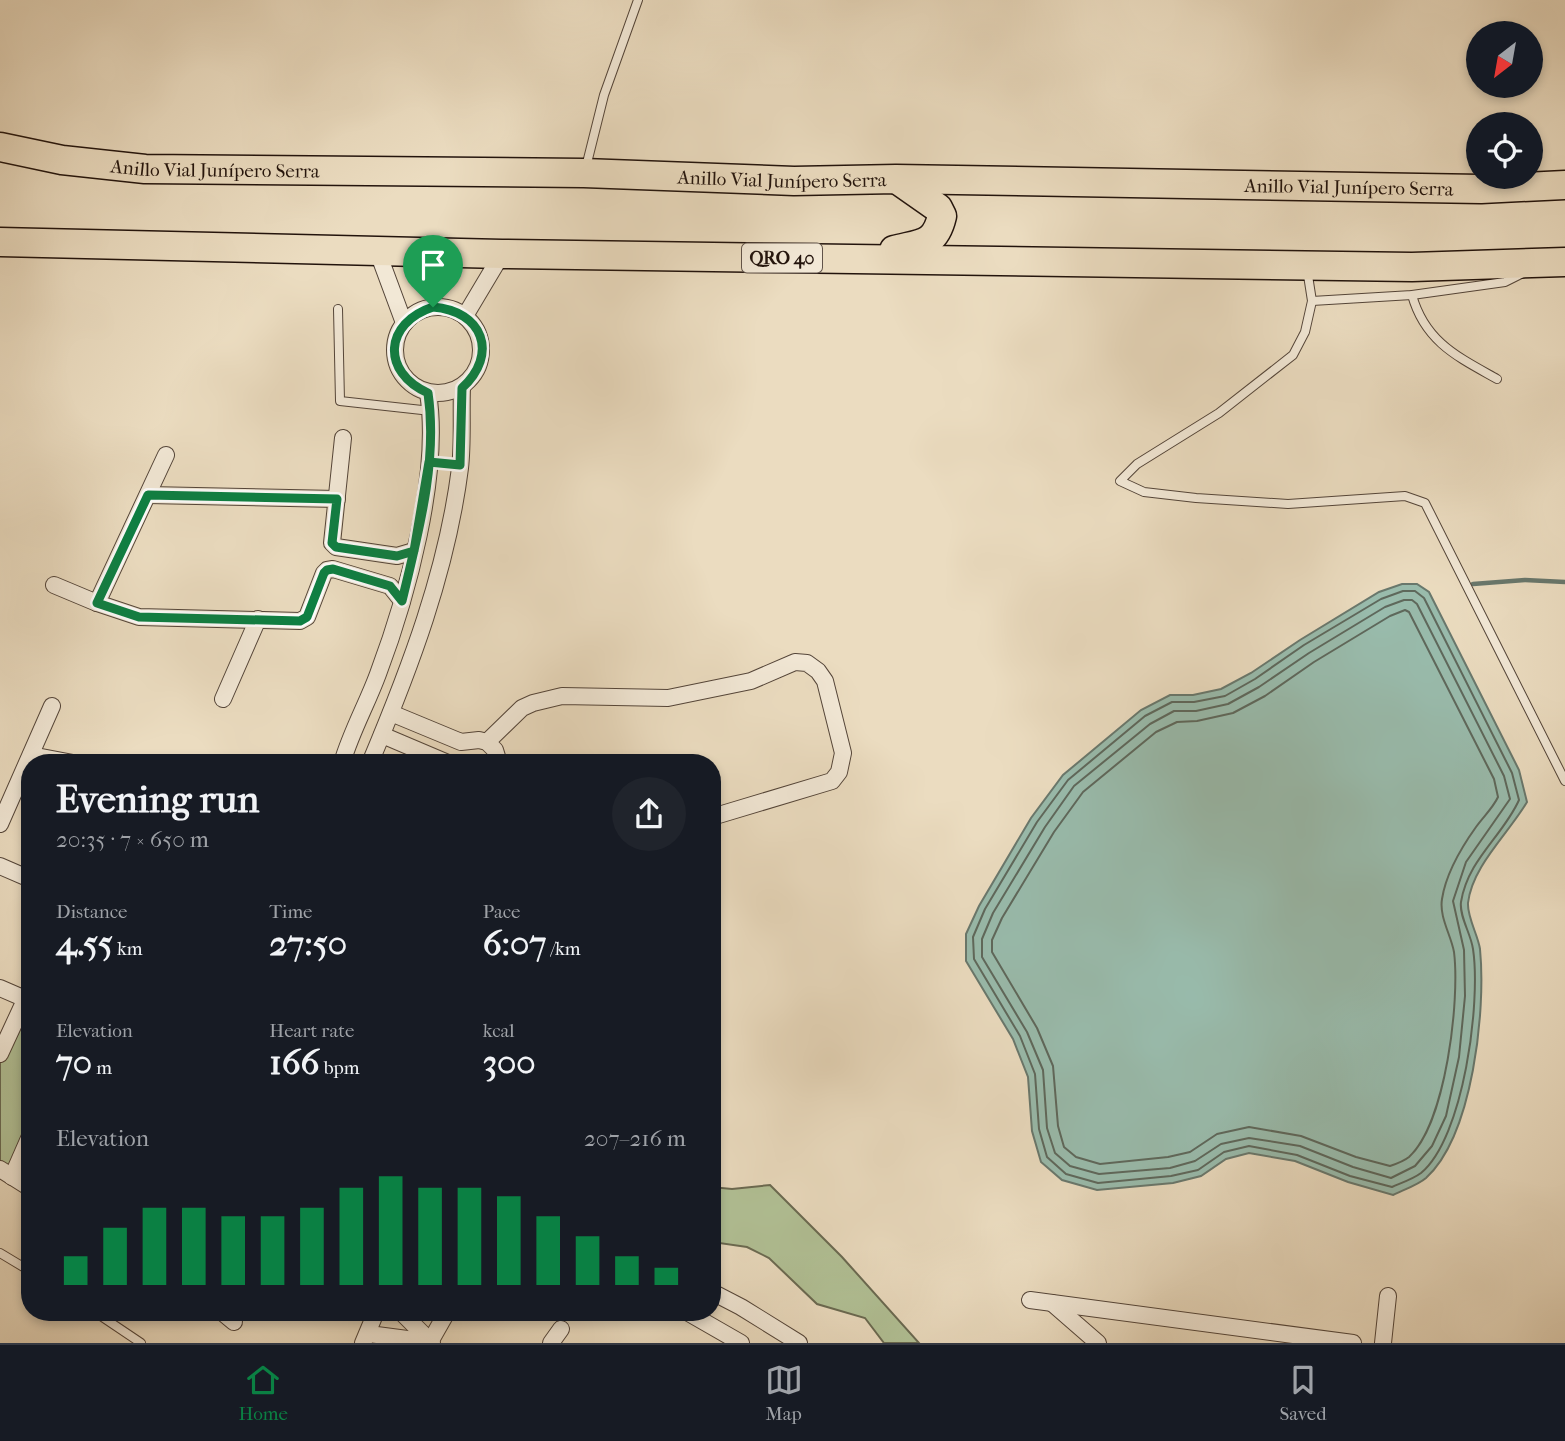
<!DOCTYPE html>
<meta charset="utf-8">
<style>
:root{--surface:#171b24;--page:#20242c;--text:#f1f3f6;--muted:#9ea1a6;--line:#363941;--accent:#0b8043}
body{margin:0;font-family:"IM FELL French Canon",serif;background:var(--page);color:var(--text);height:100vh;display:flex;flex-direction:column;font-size:26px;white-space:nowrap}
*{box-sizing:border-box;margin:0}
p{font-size:23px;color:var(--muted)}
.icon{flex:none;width:38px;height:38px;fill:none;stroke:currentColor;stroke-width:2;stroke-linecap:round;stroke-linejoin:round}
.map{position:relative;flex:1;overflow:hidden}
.panel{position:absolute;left:21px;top:754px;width:700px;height:567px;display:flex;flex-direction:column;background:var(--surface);border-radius:28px;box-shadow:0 4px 10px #0003}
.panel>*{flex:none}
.needle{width:46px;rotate:211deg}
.tools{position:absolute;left:1466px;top:21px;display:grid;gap:14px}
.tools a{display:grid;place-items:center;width:77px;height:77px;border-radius:50%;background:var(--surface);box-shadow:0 4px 10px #0003;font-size:35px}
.pin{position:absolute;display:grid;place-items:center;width:60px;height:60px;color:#fff;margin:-72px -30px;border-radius:50% 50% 50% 0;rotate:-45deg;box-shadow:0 0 7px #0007}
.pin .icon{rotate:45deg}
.round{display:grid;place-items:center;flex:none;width:74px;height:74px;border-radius:37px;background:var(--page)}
.headline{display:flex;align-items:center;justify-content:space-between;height:119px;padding:0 35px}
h1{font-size:38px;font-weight:700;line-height:52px}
.figures{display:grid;grid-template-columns:repeat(3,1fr);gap:10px;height:119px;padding:7px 35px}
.figures div{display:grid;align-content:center}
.figures b{font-size:35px;font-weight:700}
.figures small{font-size:19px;font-weight:400}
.figures p{font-size:19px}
.chart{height:196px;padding:14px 35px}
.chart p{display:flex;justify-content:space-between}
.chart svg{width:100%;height:126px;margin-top:7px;stroke:var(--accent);stroke-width:6}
.tabs{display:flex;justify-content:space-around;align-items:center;height:98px;border-top:2px solid var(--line);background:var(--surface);font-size:19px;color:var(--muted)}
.tabs a{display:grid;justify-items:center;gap:4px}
.tabs .active{color:var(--accent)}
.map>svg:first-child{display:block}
</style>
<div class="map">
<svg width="1565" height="1343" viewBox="0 0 1565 1343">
<rect width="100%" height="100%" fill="#ebdcc0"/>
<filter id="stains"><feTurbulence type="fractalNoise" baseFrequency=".00286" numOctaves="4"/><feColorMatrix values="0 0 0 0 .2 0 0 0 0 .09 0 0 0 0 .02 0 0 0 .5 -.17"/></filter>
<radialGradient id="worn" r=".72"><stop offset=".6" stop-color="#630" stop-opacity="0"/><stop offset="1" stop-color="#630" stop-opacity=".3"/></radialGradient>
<!-- green -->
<g fill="#b2c297" stroke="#6a6a52" stroke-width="2">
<path d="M 30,1001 L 30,1136 L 12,1177 L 0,1169 L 0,1054 Z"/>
<path d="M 770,1185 L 842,1257 L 919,1343 L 884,1343 L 865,1318 L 817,1304 L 769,1258 L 747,1247 L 712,1242 L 712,1187 L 732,1189 Z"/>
</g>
<!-- water -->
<path fill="#99bcad" stroke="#69786d" stroke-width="2" d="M 1402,584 L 1417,584 L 1429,592 L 1519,770 L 1527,802 C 1509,833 1472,866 1468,903 C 1467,917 1478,935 1480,949 C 1486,1010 1473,1135 1426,1178 C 1418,1185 1403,1190 1393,1195 L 1348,1182 L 1295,1161 L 1249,1153 L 1226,1159 L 1201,1176 L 1173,1183 L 1097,1190 L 1062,1180 L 1041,1162 L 1032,1131 L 1028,1077 L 1013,1039 L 966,961 L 966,934 L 979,906 L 1031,818 L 1063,775 L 1141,710 L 1170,695 L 1193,695 L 1221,689 L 1251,673 L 1300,640 L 1379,592 Z"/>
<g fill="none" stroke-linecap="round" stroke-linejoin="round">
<!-- shore -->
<g stroke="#5e685c" stroke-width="2">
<path d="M 1403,591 L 1415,591 L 1424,598 L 1512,773 L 1519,800 C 1503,836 1468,859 1461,902 C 1459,916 1471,934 1473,949 C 1481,1002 1464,1137 1421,1173 C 1413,1179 1401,1183 1392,1187 L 1350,1176 L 1297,1155 L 1249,1146 L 1224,1152 L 1198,1170 L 1171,1176 L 1098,1183 L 1066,1174 L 1047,1157 L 1039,1129 L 1035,1074 L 1020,1036 L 974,959 L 973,937 L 985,909 L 1037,822 L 1068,780 L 1145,716 L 1172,702 L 1194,702 L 1225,696 L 1255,679 L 1304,645 L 1381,599 Z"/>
<path d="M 1404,600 L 1412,600 L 1417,604 L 1504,776 L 1510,799 L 1466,862 L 1453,901 L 1464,950 L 1465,996 L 1459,1057 L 1446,1116 L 1432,1146 L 1415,1166 L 1391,1178 L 1353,1167 L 1300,1146 L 1249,1138 L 1221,1144 L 1195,1161 L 1170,1168 L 1099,1174 L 1070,1166 L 1055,1153 L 1047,1128 L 1043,1070 L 1027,1032 L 982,957 L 982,939 L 993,913 L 1045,827 L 1074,786 L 1150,724 L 1174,711 L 1196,711 L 1228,704 L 1259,687 L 1309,653 L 1385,607 Z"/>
<path d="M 1405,610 L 1409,612 L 1494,779 L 1498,797 C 1493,808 1483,817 1476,827 C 1461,848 1446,873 1442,899 C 1439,917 1451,935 1454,952 C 1460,1000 1446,1123 1409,1157 C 1404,1161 1396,1164 1390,1166 L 1356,1157 L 1301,1136 L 1249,1127 L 1217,1134 L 1190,1152 L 1168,1157 L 1100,1164 L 1076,1157 L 1064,1147 L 1058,1126 L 1053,1066 L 1037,1028 L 992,952 L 992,940 L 1002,918 L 1054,832 L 1083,792 L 1156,732 L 1177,722 L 1197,721 L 1233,713 L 1265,696 L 1314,662 L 1390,616 Z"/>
</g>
<!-- stream -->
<path stroke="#69786d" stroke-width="4.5" d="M 1473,584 L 1525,580 L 1565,582"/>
<defs>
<g id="service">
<path d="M 586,167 L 604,95 L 638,0"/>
<path d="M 1307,269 L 1312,301 L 1305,332 L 1293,355 L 1219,413 L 1137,464 L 1120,481 L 1144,492 L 1196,498 L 1288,504 L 1405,496 L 1425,503 L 1565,781"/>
<path d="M 1412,295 C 1425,342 1458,357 1497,379"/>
<path d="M 1312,301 L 1412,295 L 1505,282 L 1523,273"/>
<path d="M 338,309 L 340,401 L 431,411"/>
<path d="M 0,1253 L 30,1271"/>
<path d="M 95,1312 L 141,1343"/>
</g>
<g id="minor">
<path d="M 377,250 L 404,323"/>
<circle cx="438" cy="350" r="43"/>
<path d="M 465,316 L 502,254"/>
<path d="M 343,438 L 332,543 L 336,547 L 397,556 L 414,551"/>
<path d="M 148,495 L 337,499"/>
<path d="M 54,585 L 97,603 L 139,617 L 300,621 L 307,617 L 324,573 L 327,570 L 333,569 L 390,586 L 402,601"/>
<path d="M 97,603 L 166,455"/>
<path d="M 223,699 L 258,619"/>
<path d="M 391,713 L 461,742 L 479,740 L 487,742 L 495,750 L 499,763"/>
<path d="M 382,735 L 448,763"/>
<path d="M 487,742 L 522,708 L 533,703 L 562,696 L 668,698 L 751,681 L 795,662 L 807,663 L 818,671 L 825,681 L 843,753 L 839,772 L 832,781 L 712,817"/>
<path d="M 31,755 L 73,763"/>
<path d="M 342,763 C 351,732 367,704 378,674 C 407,597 441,474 428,393"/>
<path d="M 370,763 C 410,668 447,571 460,468 C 463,442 461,414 462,388"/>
<path d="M 0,824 L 52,706"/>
<path d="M 0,866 L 30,879"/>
<path d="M 0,988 L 30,1001"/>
<path d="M 0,1054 L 25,1000"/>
<path d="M 0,1169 L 30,1188"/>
<path d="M 12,1177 L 30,1136"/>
<path d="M 712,1292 L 741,1307 L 799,1343"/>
<path d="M 1030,1300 L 1353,1343"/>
<path d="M 1052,1303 L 1098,1343"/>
<path d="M 222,1312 L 234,1322"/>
<path d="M 401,1312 L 432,1343"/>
<path d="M 687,1312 L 741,1343"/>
<path d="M 369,1334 L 430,1342"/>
<path d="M 430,1342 L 447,1312"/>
<path d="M 363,1343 L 376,1312"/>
<path d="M 551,1343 L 561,1329"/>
<path d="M 1383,1343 L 1388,1296"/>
</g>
<g id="trunk">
<path id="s1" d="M 0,147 L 62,160 L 145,169 L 584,173 L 794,181 L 896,179 L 1481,189 L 1565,185"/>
<path d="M 0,242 L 502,254 L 1412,267 L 1565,262"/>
<path d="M 894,250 C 921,243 935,246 942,216 L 938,208 L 898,180"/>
</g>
</defs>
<!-- service casing -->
<use href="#service" stroke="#544539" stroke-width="10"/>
<!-- minor casing -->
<use href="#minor" stroke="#544539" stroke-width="18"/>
<!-- trunk casing -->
<use href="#trunk" stroke="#22130c" stroke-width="31"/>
<!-- service -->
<use href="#service" stroke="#f2e8d6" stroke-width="8"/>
<!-- minor -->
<use href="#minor" stroke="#f2e8d6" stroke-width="16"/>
<!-- trunk -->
<use href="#trunk" stroke="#ebdcc0" stroke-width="28"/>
</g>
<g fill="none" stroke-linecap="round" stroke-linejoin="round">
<defs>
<path id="route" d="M 433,307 C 384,323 381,372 428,393 C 438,462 418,534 402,601 L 390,586 L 333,569 L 327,570 L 324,573 L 307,617 L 300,621 L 139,617 L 97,603 L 148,495 L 337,499 L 332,543 L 336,547 L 397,556 L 414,551 L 429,462 L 460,465 L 462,388 C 499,354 483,311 433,307"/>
</defs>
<!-- route casing -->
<use href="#route" stroke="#fff" stroke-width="14"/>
<!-- route -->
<use href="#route" stroke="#0b8043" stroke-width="9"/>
</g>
<g text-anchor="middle" stroke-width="6" stroke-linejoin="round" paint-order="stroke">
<!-- shield labels -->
<rect fill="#f2e8d6" stroke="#605349" stroke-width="2" x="742" y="243.5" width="80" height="29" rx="5"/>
<g font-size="18" font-weight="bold" fill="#22130c">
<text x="782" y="264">QRO 40</text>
</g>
<!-- street labels -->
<g font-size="19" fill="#22130c" stroke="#f2e8d6">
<text dy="7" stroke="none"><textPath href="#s1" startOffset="217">Anillo Vial Junípero Serra</textPath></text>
<text dy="7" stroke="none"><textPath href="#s1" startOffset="784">Anillo Vial Junípero Serra</textPath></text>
<text dy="7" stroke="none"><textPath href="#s1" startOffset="1351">Anillo Vial Junípero Serra</textPath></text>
</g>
</g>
<rect width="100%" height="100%" filter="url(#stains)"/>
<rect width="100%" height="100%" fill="url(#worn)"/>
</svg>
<div class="tools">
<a><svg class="needle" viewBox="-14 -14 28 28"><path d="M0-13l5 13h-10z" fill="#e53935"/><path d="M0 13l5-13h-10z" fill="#9ea1a6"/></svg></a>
<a><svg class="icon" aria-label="locate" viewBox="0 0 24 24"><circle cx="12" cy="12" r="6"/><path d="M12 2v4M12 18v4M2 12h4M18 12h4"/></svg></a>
</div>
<div class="pin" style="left:433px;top:307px;background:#1e9e55"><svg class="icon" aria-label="arrive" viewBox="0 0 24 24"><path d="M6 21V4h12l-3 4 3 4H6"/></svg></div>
<section class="panel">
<div class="headline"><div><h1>Evening run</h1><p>20:35 · 7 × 650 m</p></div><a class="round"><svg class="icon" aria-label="share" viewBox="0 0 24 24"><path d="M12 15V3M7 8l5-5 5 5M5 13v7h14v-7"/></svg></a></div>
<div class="figures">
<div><p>Distance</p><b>4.55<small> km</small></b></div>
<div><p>Time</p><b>27:50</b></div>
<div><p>Pace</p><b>6:07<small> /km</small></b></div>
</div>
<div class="figures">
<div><p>Elevation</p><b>70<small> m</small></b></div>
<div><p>Heart rate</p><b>166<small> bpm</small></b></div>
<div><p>kcal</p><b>300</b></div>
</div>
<div class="chart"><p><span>Elevation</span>207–216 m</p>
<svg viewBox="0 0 160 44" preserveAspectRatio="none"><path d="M5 44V34M15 44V24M25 44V17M35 44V17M45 44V20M55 44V20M65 44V17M75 44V10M85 44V6M95 44V10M105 44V10M115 44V13M125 44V20M135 44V27M145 44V34M155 44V38"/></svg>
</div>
</section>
</div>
<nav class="tabs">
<a class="active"><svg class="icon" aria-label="home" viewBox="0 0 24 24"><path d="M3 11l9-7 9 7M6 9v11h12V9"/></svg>Home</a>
<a><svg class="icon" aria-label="map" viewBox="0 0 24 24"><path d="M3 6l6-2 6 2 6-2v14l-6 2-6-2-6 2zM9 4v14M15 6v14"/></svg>Map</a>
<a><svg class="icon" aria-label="saved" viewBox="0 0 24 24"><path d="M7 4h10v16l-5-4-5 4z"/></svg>Saved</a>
</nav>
